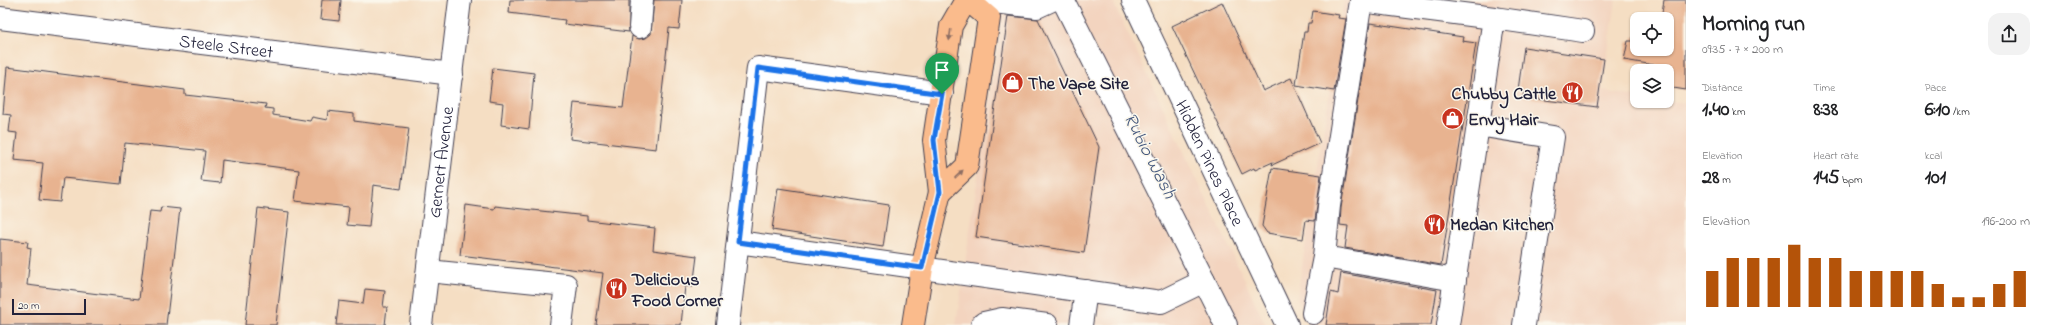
<!DOCTYPE html>
<meta charset="utf-8">
<style>
:root{--surface:#fff;--page:#f2f2f2;--text:#202124;--muted:#757577;--accent:#b45309}
body{margin:0;font-family:"Indie Flower",sans-serif;background:var(--page);color:var(--text);height:100vh;display:flex;flex-direction:column;font-size:15px;white-space:nowrap}
*{box-sizing:border-box;margin:0}
p{font-size:13px;color:var(--muted)}
.icon{flex:none;width:22px;height:22px;fill:none;stroke:currentColor;stroke-width:2;stroke-linecap:round;stroke-linejoin:round}
.map{position:relative;flex:1;overflow:hidden}
.sheet{display:flex;flex-direction:column;background:var(--surface);width:360px}
.sheet>*{flex:none}
.tools{position:absolute;left:1630px;top:12px;display:grid;gap:8px}
.tools a{display:grid;place-items:center;width:44px;height:44px;border-radius:8px;background:var(--surface);box-shadow:0 1px 3px #0004;font-size:20px}
.scale{position:absolute;left:12px;bottom:10px;width:74px;box-sizing:border-box;padding-left:4px;border:2px solid #22223b;border-top:0;font-size:11px;line-height:14px;white-space:nowrap;color:#22223b;-webkit-text-stroke:3px #fbf7ec;paint-order:stroke}
.pin{position:absolute;display:grid;place-items:center;width:34px;height:34px;color:#fff;margin:-41px -17px;border-radius:50% 50% 50% 0;rotate:-45deg;box-shadow:0 0 4px #0007}
.pin .icon{rotate:45deg}
.round{display:grid;place-items:center;flex:none;width:42px;height:42px;border-radius:12px;background:var(--page)}
.headline{display:flex;align-items:center;justify-content:space-between;height:68px;padding:0 16px}
h1{font-size:22px;font-weight:700;line-height:30px}
.metrics{display:grid;grid-template-columns:repeat(3,1fr);gap:6px;height:68px;padding:4px 16px}
.metrics div{display:grid;align-content:center}
.metrics b{font-size:20px;font-weight:700}
.metrics small{font-size:11px;font-weight:400}
.metrics p{font-size:11px}
.chart{height:112px;padding:8px 16px}
.chart p{display:flex;justify-content:space-between}
.chart svg{width:100%;height:72px;margin-top:4px;stroke:var(--accent);stroke-width:6}
main{display:flex;flex:1;min-height:0}
.map>svg:first-child{display:block}
</style>
<main>
<div class="map">
<svg width="1686" height="325" viewBox="0 0 1686 325">
<rect width="100%" height="100%" fill="#fbf7ec"/>
<filter id="ink" filterUnits="userSpaceOnUse"><feTurbulence type="fractalNoise" baseFrequency=".025" numOctaves="2"/><feDisplacementMap in="SourceGraphic" scale="8" xChannelSelector="R" yChannelSelector="G"/><feConvolveMatrix kernelMatrix="1 2 1 2 8 2 1 2 1" color-interpolation-filters="sRGB"/></filter>
<filter id="wash" filterUnits="userSpaceOnUse"><feTurbulence type="fractalNoise" baseFrequency=".012" numOctaves="4" result="noise"/><feDisplacementMap in="SourceGraphic" scale="16" xChannelSelector="R" yChannelSelector="G"/><feGaussianBlur stdDeviation="0.9" result="paint"/><feColorMatrix in="noise" values="0 0 0 0 0 0 0 0 0 0 0 0 0 0 0 0 0 1.4 0 .05"/><feComposite in="paint" operator="in"/></filter>
<g filter="url(#wash)">
<rect width="100%" height="100%" fill="#f5dec3"/>
<!-- built -->
<g fill="#f3d4bf">
<path d="M 1004,0 L 1112,0 L 1266,325 L 956,325 Z"/>
<path d="M 1344,0 L 1616,0 L 1602,91 L 1637,97 L 1637,101 L 1667,101 L 1686,103 L 1686,325 L 1310,325 L 1297,298 Z"/>
</g>
<g id="blocks">
<!-- building -->
<g fill="#e8b390">
<path d="M 322,0 L 341,0 L 339,21 L 320,19 Z"/>
<path d="M 510,0 L 629,0 L 629,32 L 564,24 L 565,20 L 509,13 Z"/>
<path d="M 654,0 L 682,0 L 679,29 L 669,28 L 656,149 L 570,139 L 574,103 L 623,108 L 632,36 L 639,39 L 646,38 L 651,34 Z"/>
<path d="M 1664,0 L 1686,0 L 1686,90 L 1667,87 L 1667,71 L 1659,71 L 1660,66 L 1624,60 L 1628,41 L 1633,41 L 1633,37 L 1637,38 L 1637,49 L 1667,49 L 1667,19 L 1661,19 Z"/>
<path d="M 1222,2 L 1263,91 L 1291,78 L 1320,143 L 1272,165 L 1273,162 L 1255,170 L 1254,168 L 1242,174 L 1172,26 Z"/>
<path d="M 1313,11 L 1339,15 L 1338,18 L 1346,19 L 1334,91 L 1296,85 L 1304,32 L 1307,32 L 1308,23 L 1311,23 Z"/>
<path d="M 1008,16 L 1038,19 L 1099,147 L 1084,253 L 976,237 Z"/>
<path d="M 1370,23 L 1463,37 L 1462,41 L 1476,43 L 1441,265 L 1345,248 L 1348,226 L 1340,225 L 1341,208 Z"/>
<path d="M 1524,47 L 1604,59 L 1597,107 L 1523,97 L 1524,91 L 1518,90 Z"/>
<path d="M 7,67 L 185,90 L 185,95 L 266,104 L 265,108 L 273,109 L 273,115 L 310,121 L 312,117 L 327,120 L 328,111 L 354,114 L 354,121 L 409,128 L 401,189 L 373,185 L 369,227 L 347,225 L 349,207 L 295,201 L 299,170 L 222,160 L 220,183 L 201,181 L 205,151 L 125,143 L 121,184 L 63,178 L 60,202 L 39,200 L 43,163 L 14,160 L 17,133 L 9,132 L 11,115 L 3,114 Z"/>
<path d="M 493,68 L 534,73 L 529,129 L 501,125 L 503,103 L 489,101 Z"/>
<path d="M 1272,168 L 1321,175 L 1315,221 L 1306,220 L 1303,239 L 1267,233 L 1262,226 Z"/>
<path d="M 778,188 L 889,205 L 883,247 L 772,230 Z"/>
<path d="M 466,205 L 494,209 L 495,206 L 587,216 L 587,220 L 655,228 L 653,250 L 697,256 L 693,287 L 685,286 L 681,325 L 596,325 L 603,273 L 460,255 Z"/>
<path d="M 161,207 L 180,209 L 166,325 L 0,325 L 0,239 L 28,242 L 27,247 L 31,248 L 27,285 L 139,299 L 150,211 L 160,212 Z"/>
<path d="M 258,208 L 289,212 L 276,325 L 245,325 Z"/>
<path d="M 1341,273 L 1437,290 L 1431,325 L 1326,325 L 1331,292 L 1338,294 Z"/>
<path d="M 365,289 L 385,291 L 383,307 L 387,307 L 385,325 L 336,325 L 339,301 L 363,304 Z"/>
</g>
</g>
</g>
<g filter="url(#ink)">
<use href="#blocks" fill-opacity="0" stroke="#423e4f" stroke-width="1"/>
<g fill="none" stroke-linecap="round" stroke-linejoin="round">
<defs>
<g id="minor">
<path d="M 976,0 L 1037,7 L 1052,0"/>
<path d="M 1063,0 L 1226,325"/>
<path id="s1" d="M 1133,0 L 1287,325"/>
<path id="s2" d="M 0,18 L 452,74"/>
<path d="M 640,27 L 642,0"/>
<path d="M 1478,125 L 1494,18 L 1583,31"/>
<path d="M 738,242 L 1161,302 L 1204,281"/>
<path d="M 428,271 L 566,285 L 561,325"/>
<path d="M 1455,280 L 1324,257 L 1329,206 L 1361,1 L 1494,18"/>
<path d="M 1313,313 L 1324,257"/>
<path id="s3" d="M 421,325 L 460,0"/>
<path d="M 728,325 L 758,68 L 942,93"/>
<path d="M 982,325 L 984,323 L 1002,319 L 1047,325"/>
<path d="M 1081,325 L 1086,291"/>
<path d="M 1448,325 L 1478,125 L 1553,137 L 1524,325"/>
</g>
<g id="major">
<path d="M 966,0 L 951,26 L 934,140 L 940,192 L 967,166 L 989,18 L 968,0"/>
<path d="M 913,325 L 922,268 L 940,192"/>
</g>
</defs>
<!-- minor casing -->
<use href="#minor" stroke="#423e4f" stroke-width="24"/>
<!-- major casing -->
<use href="#major" stroke="#423e4f" stroke-width="24"/>
<!-- minor -->
<use href="#minor" stroke="#fff" stroke-width="22"/>
<!-- major -->
<use href="#major" stroke="#fabb8c" stroke-width="22"/>
</g>
<!-- one-way arrows -->
<defs><path id="oneway-solid" d="M-6-.8H1V-3.2L6.5 0L1 3.2V.8H-6Z"/></defs>
<g fill="#8e6e64">
<use href="#oneway-solid" transform="translate(950 35) rotate(98)"/>
<use href="#oneway-solid" transform="translate(959 174) rotate(-44)"/>
</g>
</g>
<g fill="none" stroke-linecap="round" stroke-linejoin="round" filter="url(#ink)">
<defs>
<path id="route" d="M 758,68 L 942,94 L 934,140 L 940,192 L 922,268 L 738,242 Z"/>
</defs>
<!-- route casing -->
<use href="#route" stroke="#fff" stroke-width="8"/>
<!-- route -->
<use href="#route" stroke="#1a73e8" stroke-width="5"/>
</g>
<!-- icons -->
<defs>
<symbol id="shop-disc" viewBox="-11 -11 22 22"><circle r="9.5" fill="#c8321e" stroke="#fbf7ec"/><path d="M-5-2.5h2.3a2.7 3.5 0 0 1 5.4 0H5L5.5 6h-11ZM-1.5-2.5h3a1.5 2.3 0 0 0-3 0Z" fill="#fff"/></symbol>
<symbol id="restaurant-disc" viewBox="-11 -11 22 22"><circle r="9.5" fill="#c8321e" stroke="#fbf7ec"/><path d="M-5-6h1v4h1v-4h1v4h1v-4h1v5L-1.5 .5V6h-2V.5L-5-1ZM5-6V6H3V1.5H1.5Q1.5-4 5-6Z" fill="#fff"/></symbol>
</defs>
<g fill-rule="evenodd">
<use href="#shop-disc" x="1000" y="70" width="25" height="25"/>
<use href="#restaurant-disc" x="1560" y="80" width="25" height="25"/>
<use href="#shop-disc" x="1440" y="106" width="25" height="25"/>
<use href="#restaurant-disc" x="1422" y="212" width="25" height="25"/>
<use href="#restaurant-disc" x="604" y="276" width="25" height="25"/>
</g>
<g text-anchor="middle" stroke-width="3" stroke-linejoin="round" paint-order="stroke">
<!-- street labels -->
<g font-size="18" fill="#22223b" stroke="#fbf7ec">
<text dy="6" stroke="none"><textPath href="#s2" startOffset="228">Steele Street</textPath></text>
<text dy="6" stroke="none"><textPath href="#s1" startOffset="180">Hidden Pines Place</textPath></text>
<text dy="6" stroke="none"><textPath href="#s3" startOffset="164">Gernert Avenue</textPath></text>
</g>
<!-- poi labels -->
<g font-size="18" font-weight="bold" fill="#22223b" stroke="#fbf7ec" text-anchor="start">
<text x="1028" y="89">The Vape Site</text>
<text x="1556" y="99" text-anchor="end">Chubby Cattle</text>
<text x="1468" y="125">Envy Hair</text>
<text x="1450" y="230">Medan Kitchen</text>
<text x="632" y="285">Delicious<tspan x="632" dy="21">Food Corner</tspan></text>
</g>
<!-- water labels -->
<g font-size="19" font-style="italic" fill="#45597f" stroke="#fbf7ec">
<text transform="translate(1151 155) rotate(63)" y="7">Rubio Wash</text>
</g>
</g>
</svg>
<div class="tools">
<a><svg class="icon" aria-label="locate" viewBox="0 0 24 24"><circle cx="12" cy="12" r="6"/><path d="M12 2v4M12 18v4M2 12h4M18 12h4"/></svg></a>
<a><svg class="icon" aria-label="layers" viewBox="0 0 24 24"><path d="M12 4l9 5-9 5-9-5zM3 14l9 5 9-5"/></svg></a>
</div>
<div class="scale">20 m</div>
<div class="pin" style="left:942px;top:94px;background:#1e9e55"><svg class="icon" aria-label="arrive" viewBox="0 0 24 24"><path d="M6 21V4h12l-3 4 3 4H6"/></svg></div>
</div>
<section class="sheet">
<div class="headline"><div><h1>Morning run</h1><p>09:35 · 7 × 200 m</p></div><a class="round"><svg class="icon" aria-label="share" viewBox="0 0 24 24"><path d="M12 15V3M7 8l5-5 5 5M5 13v7h14v-7"/></svg></a></div>
<div class="metrics">
<div><p>Distance</p><b>1.40<small> km</small></b></div>
<div><p>Time</p><b>8:38</b></div>
<div><p>Pace</p><b>6:10<small> /km</small></b></div>
</div>
<div class="metrics">
<div><p>Elevation</p><b>28<small> m</small></b></div>
<div><p>Heart rate</p><b>145<small> bpm</small></b></div>
<div><p>kcal</p><b>101</b></div>
</div>
<div class="chart"><p><span>Elevation</span>196–200 m</p>
<svg viewBox="0 0 160 44" preserveAspectRatio="none"><path d="M5 44V22M15 44V14M25 44V14M35 44V14M45 44V6M55 44V14M65 44V14M75 44V22M85 44V22M95 44V22M105 44V22M115 44V30M125 44V38M135 44V38M145 44V30M155 44V22"/></svg>
</div>
</section>
</main>
